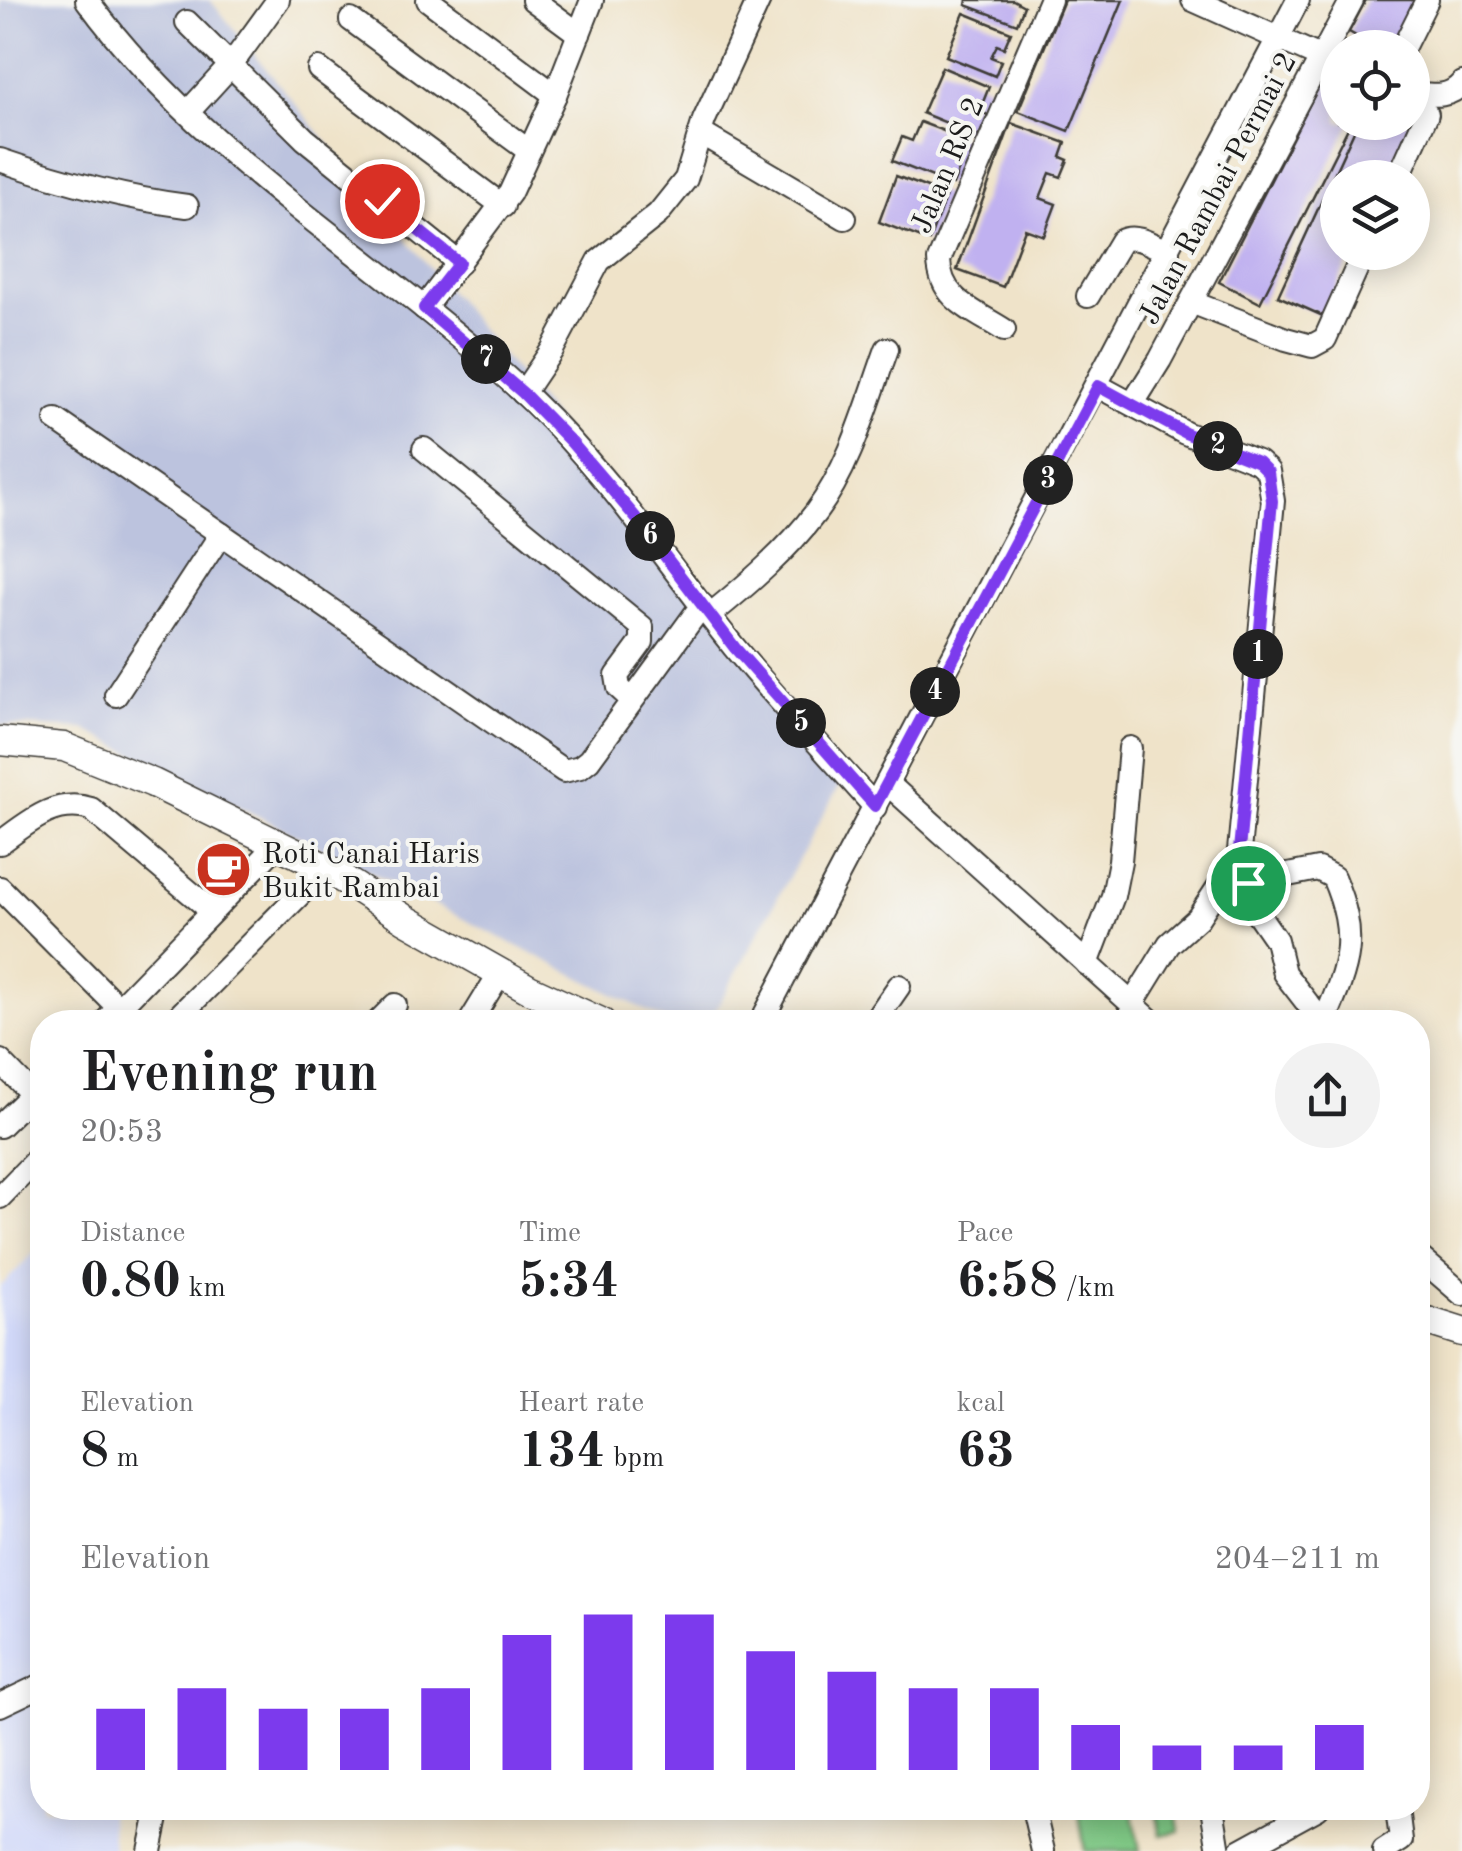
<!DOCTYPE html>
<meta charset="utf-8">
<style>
:root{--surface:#fff;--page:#f2f2f2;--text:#202124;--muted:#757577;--accent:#7c3aed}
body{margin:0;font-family:"Old Standard TT",serif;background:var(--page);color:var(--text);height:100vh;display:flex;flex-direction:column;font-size:38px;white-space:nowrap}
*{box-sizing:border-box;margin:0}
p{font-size:32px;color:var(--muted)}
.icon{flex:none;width:55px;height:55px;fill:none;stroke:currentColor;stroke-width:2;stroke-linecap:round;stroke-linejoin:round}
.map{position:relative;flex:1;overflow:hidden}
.details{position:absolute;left:30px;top:1010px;width:1400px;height:810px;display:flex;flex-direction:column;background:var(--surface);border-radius:40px;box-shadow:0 5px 25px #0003}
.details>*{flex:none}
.fabs{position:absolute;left:1320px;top:30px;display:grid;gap:20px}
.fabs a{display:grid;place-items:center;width:110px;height:110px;border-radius:50%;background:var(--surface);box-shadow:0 5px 25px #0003;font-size:50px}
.pin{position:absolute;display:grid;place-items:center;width:85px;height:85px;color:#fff;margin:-42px;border:5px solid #fff;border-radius:50%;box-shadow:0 2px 10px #0007}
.km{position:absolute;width:50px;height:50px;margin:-25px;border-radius:50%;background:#222;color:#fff;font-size:28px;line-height:50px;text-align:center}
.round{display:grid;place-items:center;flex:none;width:105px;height:105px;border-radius:52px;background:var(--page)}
.headline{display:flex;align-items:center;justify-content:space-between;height:170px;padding:0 50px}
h1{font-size:55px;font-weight:800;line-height:75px}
.stats{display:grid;grid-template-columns:repeat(3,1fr);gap:15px;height:170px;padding:10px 50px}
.stats div{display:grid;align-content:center}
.stats b{font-size:50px;font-weight:800}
.stats small{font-size:28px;font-weight:400}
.stats p{font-size:28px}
.chart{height:280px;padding:20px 50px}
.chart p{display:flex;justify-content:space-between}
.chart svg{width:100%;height:180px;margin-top:10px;stroke:var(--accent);stroke-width:6}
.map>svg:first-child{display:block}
</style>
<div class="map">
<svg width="1462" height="1851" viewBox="0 0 1462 1851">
<rect width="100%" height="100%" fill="#f6f6f2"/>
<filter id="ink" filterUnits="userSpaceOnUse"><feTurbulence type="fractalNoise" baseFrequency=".01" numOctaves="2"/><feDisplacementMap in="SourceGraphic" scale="20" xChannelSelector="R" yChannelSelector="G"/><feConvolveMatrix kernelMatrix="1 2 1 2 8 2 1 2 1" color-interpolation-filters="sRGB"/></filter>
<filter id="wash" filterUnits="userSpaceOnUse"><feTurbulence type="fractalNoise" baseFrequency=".0048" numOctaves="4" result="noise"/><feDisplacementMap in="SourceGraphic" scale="40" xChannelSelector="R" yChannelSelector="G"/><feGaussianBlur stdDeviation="2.25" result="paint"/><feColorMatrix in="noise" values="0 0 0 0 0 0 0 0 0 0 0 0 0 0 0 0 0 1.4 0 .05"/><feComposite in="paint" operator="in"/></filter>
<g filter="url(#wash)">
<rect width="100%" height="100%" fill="#efe3c9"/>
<!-- built -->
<path fill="#d2d9f9" d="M 42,1245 L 42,1808 L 109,1808 L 113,1851 L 0,1851 L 0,1287 Z"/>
<!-- industrial -->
<path fill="#bcc3de" d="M 0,0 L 210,0 L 846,774 L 709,1022 L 669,1022 L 84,729 L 0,725 Z"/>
<!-- green -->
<g fill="#7ec784" stroke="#4d7250" stroke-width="2.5">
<path d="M 1078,1808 L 1132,1808 L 1140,1851 L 1085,1851 Z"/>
<path d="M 1155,1808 L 1175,1808 L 1180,1831 L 1161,1835 Z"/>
</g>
<g id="blocks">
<!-- building -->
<g fill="#c0b1f0">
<path d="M 967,0 L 1013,0 L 1024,6 L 1017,24 L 966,5 Z"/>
<path d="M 1064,0 L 1123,0 L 1069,131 L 1018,111 Z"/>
<path d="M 1366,0 L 1419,0 L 1393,48 L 1378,48 L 1349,32 Z"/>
<path d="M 964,13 L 1011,32 L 1004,48 L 997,45 L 991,57 L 1001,61 L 995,76 L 946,56 Z"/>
<path d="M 942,67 L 989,87 L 983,102 L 976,101 L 973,108 L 988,115 L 979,136 L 922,113 Z"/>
<path d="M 1324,76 L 1338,83 L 1338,122 L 1351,122 L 1260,303 L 1219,282 Z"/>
<path d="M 920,122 L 970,141 L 953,185 L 892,161 L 902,137 L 912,141 Z"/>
<path d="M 1358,122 L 1411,122 L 1386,178 L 1338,178 L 1338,252 L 1352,252 L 1323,316 L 1278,296 Z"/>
<path d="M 1011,123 L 1066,143 L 1061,157 L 1068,160 L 1061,177 L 1050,173 L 1040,198 L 1056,204 L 1044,236 L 1025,229 L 1003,287 L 957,270 Z"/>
<path d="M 896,176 L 946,195 L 929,241 L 879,222 Z"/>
</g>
</g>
</g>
<g filter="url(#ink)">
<use href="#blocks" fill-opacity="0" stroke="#3c3a36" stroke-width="2.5"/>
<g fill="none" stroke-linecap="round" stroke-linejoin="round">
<defs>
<g id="minor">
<path d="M 87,0 C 206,163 388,264 532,401 C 609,475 667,564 734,647 C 779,702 828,754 875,807"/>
<path d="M 428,0 L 555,95"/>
<path d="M 533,0 L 579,34"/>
<path d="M 1193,0 L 1338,65"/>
<path d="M 351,20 L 529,151"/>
<path d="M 187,22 L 305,139 L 459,263"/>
<path d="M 1403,48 L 1427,0"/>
<path d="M 319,69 L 503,206"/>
<path d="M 1412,93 C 1432,95 1449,99 1462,83"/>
<path d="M 188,112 L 231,65 L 278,0"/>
<path d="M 702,134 L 845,218"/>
<path d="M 0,160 C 61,181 123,198 187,206"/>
<path d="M 1398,178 L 1427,114"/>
<path d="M 1088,296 L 1121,241 C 1136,233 1154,246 1168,252"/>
<path d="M 1191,302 L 1286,339 L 1312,346 L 1325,339 L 1364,252"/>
<path d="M 424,308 L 510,193 L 555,95 L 592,0"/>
<path d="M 1004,330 C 973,310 940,300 939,260 L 1050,0"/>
<path d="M 1098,386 L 1185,433 L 1258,462 L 1268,471 L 1273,501 L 1236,882 L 1276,940 L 1284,973 L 1322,1022"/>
<path d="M 523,393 L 552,350 L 599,261 L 658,214 L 686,179 L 704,120 L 759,0"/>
<path d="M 1133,403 L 1160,360 L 1352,0"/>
<path d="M 56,420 L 564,771 L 580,767 L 589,760 L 702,605"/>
<path d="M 424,449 L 642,627 L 642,642 L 617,676 L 619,688 L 631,699"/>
<path d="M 710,615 C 747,585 787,551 816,512 C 851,465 867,404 887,349"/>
<path d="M 116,695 L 221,534"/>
<path d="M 887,783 L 1152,1022"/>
<path d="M 0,843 C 28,823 54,798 91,809 L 212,911"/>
<path d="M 0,888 L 119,1008"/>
<path d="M 1087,964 L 1113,896 L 1120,861 L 1130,748"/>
<path d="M 1132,1004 L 1169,944 L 1198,918 L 1221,883 L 1225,880 L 1248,883 L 1318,869 L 1333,877 C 1359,938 1349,964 1324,1022"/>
<path d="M 105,1022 L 278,844"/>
<path d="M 173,1022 L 326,868"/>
<path d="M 378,1022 L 395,1005"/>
<path d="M 470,1022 L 500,973"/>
<path d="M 761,1022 L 1298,0"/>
<path d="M 874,1022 L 899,986"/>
<path d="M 0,1061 L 33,1095"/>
<path d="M 0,1126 L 42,1085"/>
<path d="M 0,1197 L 42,1154"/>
<path d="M 1418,1256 L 1462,1294"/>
<path d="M 0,1705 L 42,1685"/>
<path d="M 1033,1808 L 1043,1851"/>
<path d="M 1212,1808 L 1219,1851"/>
<path d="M 150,1851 L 159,1808"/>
<path d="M 1240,1851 L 1318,1808"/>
<path d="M 1384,1851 L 1401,1840 L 1397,1808"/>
</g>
<g id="major">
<path d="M 0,741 L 64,747 L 153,783 L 326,868 L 405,919 L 529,989 L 601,1022"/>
<path d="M 1418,1318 L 1462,1332"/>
</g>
</defs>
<!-- minor casing -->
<use href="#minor" stroke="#3c3a36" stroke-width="26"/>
<!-- major casing -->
<use href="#major" stroke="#3c3a36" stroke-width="31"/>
<!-- minor -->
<use href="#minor" stroke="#fff" stroke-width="22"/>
<!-- major -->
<use href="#major" stroke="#fff" stroke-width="28"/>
</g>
</g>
<g fill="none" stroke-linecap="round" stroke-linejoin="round" filter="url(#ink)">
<defs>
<path id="route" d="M 382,201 L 459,263 L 424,308 L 523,393 L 572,443 L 636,518 L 735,648 L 875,806 L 1098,386 L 1185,433 L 1258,462 L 1268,472 L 1272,501 L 1236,882 L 1248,883"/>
</defs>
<!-- route casing -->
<use href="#route" stroke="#fff" stroke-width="20"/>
<!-- route -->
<use href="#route" stroke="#7c3aed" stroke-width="12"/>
</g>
<!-- icons -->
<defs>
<symbol id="cafe-disc" viewBox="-11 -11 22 22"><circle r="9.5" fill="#c8321e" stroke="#f6f6f2"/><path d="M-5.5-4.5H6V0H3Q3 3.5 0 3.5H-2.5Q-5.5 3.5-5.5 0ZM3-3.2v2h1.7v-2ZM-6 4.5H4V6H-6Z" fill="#fff"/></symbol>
</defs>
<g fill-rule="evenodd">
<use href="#cafe-disc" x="192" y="838" width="63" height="63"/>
</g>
<g text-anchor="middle" stroke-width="8" stroke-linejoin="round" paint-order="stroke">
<!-- street labels -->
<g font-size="30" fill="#1c1c1c" stroke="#f6f6f2">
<text transform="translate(947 165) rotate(-67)" y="10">Jalan RS 2</text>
<text transform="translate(1217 188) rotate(-62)" y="10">Jalan Rambai Permai 2</text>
</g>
<!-- poi labels -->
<g font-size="30" fill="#1c1c1c" stroke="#f6f6f2" text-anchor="start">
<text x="262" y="863">Roti Canai Haris<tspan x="262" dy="34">Bukit Rambai</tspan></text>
</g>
</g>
</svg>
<div class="fabs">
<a><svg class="icon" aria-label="locate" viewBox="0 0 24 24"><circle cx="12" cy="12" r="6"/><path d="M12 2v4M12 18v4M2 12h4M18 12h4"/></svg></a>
<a><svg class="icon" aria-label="layers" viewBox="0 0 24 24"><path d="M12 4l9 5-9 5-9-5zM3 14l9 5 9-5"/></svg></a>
</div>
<div class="pin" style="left:1248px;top:883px;background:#1e9e55"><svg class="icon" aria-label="arrive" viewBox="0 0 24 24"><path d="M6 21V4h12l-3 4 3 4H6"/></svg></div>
<div class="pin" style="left:382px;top:201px;background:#d93025"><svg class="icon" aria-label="check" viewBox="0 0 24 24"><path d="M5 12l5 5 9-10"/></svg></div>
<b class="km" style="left:1258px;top:654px">1</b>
<b class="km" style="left:1218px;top:446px">2</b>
<b class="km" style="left:1048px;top:480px">3</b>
<b class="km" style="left:935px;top:692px">4</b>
<b class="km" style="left:801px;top:723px">5</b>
<b class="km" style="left:650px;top:536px">6</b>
<b class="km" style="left:486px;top:359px">7</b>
<section class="details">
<div class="headline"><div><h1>Evening run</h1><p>20:53</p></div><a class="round"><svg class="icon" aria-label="share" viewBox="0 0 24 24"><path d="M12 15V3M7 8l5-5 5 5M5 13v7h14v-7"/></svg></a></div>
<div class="stats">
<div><p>Distance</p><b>0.80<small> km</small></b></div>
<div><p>Time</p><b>5:34</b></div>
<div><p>Pace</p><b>6:58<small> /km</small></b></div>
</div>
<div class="stats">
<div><p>Elevation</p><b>8<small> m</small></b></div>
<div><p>Heart rate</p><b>134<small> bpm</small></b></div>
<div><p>kcal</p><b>63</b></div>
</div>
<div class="chart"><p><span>Elevation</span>204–211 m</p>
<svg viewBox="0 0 160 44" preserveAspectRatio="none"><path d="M5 44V29M15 44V24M25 44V29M35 44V29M45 44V24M55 44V11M65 44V6M75 44V6M85 44V15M95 44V20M105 44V24M115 44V24M125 44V33M135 44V38M145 44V38M155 44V33"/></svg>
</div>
</section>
</div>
